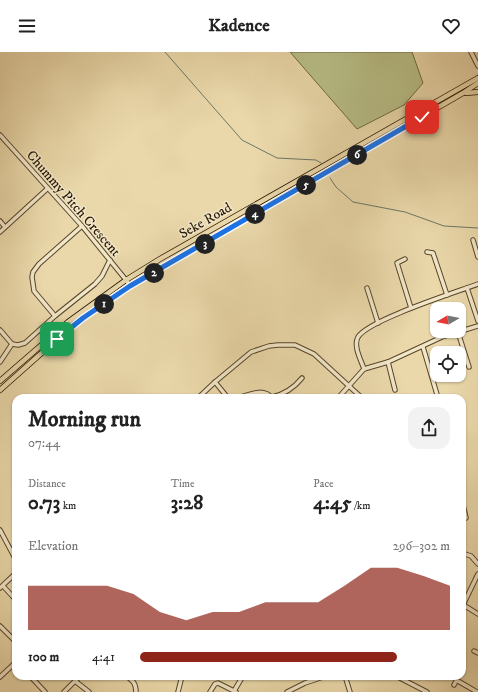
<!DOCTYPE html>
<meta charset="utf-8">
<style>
:root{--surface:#fff;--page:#f2f2f2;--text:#222;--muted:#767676;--accent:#8f2418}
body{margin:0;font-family:"IM FELL DW Pica",serif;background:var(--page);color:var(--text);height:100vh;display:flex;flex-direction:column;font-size:15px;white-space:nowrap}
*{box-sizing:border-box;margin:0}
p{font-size:13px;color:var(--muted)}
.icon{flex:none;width:22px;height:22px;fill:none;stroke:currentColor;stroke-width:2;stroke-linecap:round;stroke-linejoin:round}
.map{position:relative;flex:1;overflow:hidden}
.drawer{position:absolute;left:12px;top:342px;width:454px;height:286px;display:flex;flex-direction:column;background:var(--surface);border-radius:12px;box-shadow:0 1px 3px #0004}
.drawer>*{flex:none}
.needle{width:26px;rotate:260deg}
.controls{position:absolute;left:430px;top:250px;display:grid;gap:8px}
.controls a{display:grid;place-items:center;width:36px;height:36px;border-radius:8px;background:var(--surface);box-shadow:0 1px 3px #0004;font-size:20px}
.pin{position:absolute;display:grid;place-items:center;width:34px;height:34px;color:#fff;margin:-17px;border-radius:8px;box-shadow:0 2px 6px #0006}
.km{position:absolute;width:20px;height:20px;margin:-10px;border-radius:50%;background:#222;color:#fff;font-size:11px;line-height:20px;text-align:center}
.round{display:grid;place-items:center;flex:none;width:42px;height:42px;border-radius:12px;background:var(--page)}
.head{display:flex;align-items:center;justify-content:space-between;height:68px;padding:0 16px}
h1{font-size:22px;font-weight:700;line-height:30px}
.stats{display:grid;grid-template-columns:repeat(3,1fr);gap:6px;height:68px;padding:4px 16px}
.stats div{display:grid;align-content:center}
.stats b{font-size:20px;font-weight:700}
.stats small{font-size:11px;font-weight:400}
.stats p{font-size:11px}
.chart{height:112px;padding:8px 16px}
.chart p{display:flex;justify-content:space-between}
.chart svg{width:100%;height:72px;margin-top:4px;fill:var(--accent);opacity:.7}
ul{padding:0 16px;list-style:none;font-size:13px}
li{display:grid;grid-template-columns:64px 48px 1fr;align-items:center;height:30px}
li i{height:10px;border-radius:5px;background:var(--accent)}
header{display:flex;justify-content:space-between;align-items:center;height:52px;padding:0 16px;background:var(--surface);font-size:18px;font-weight:700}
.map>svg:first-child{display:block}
</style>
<header><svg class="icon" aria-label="menu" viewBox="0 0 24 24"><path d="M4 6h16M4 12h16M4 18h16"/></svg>Kadence<svg class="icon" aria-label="heart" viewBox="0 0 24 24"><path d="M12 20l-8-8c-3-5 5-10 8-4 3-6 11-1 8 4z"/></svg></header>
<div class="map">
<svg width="478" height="640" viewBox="0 0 478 640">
<rect width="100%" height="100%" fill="#ead8aa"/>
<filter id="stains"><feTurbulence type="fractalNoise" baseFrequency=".005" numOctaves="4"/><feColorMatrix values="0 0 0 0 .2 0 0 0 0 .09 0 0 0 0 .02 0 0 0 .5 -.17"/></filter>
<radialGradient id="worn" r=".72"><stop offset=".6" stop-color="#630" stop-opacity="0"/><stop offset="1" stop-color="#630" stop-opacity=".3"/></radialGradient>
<!-- green -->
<path fill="#b8be87" stroke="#6f6a44" d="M 290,0 L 412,0 L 423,31 L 404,53 L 357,77 Z"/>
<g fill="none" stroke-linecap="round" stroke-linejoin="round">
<!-- stream -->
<g stroke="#6a7767" stroke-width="1">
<path d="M 165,0 L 242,88 L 277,106 L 316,108 L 321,111"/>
<path d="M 330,126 L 336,135 L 353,150 L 405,160 L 444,174 L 478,176"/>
</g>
<defs>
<g id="minor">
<path d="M 471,0 L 478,14"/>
<path d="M 0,83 L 82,174 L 126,228 L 130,234"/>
<path d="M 0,169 L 5,175"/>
<path d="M 0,180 L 47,137"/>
<path d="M 473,188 L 478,205"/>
<path d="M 427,200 L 433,201 L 447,243"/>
<path d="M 405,207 L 397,211 L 411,256"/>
<path d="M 367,236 L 378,271"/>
<path d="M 467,236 L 478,269"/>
<path d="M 55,264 L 34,239 L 32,225 L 33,220 L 39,212 L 82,174"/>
<path d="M 0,278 L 12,292"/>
<path d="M 458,280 L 478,274"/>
<path d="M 423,295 L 438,346"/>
<path d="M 0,310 L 12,292 L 18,293 L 25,291 L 55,264 L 95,232 L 102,224 L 110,208"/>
<path d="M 388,310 L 395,338"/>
<path d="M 364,317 C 361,308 353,294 358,285 C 368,268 457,240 478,232"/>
<path d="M 215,330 L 228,346"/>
<path d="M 272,345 C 285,342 294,336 302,326"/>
<path d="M 198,346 L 215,330 L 251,300 L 269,294 L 278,293 L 295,293 L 314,302 L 362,346"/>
<path d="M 237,346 C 249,343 263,335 272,346"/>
<path d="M 338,346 L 364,317 L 388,310 L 442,285 L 458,280 L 469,315"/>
<path d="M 462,449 L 466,466"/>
<path d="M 0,478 L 16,508"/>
<path d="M 462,501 L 471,504 L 478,512"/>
<path d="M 3,534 L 16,548"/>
<path d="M 0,536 L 16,521"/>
<path d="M 462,552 L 478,562"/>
<path d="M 463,553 L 478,522"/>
<path d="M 0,574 L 16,590"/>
<path d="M 474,599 L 478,601"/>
<path d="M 30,624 L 45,640"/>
<path d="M 126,624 C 133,628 136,632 136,640"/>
<path d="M 345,624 L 350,640"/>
<path d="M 396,624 L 427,640"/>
<path d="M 0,625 L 16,610"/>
<path d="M 75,629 L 89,640"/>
<path d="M 454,633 L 456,629 L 458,629 L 477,640"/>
<path d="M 234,639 L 243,624"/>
<path d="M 64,640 L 80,624"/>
<path d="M 178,640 L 182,624"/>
<path d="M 210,640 L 215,632 L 218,631 L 236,640"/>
<path d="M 287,640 L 305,631 L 326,624"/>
</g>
<g id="major">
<path d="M 466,41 L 478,40"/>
<path d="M 0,329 L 68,270 L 126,228 L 160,207 L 478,26"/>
<path d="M 0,338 L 72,274 L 130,234 L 463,41 L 478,31"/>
</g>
</defs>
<!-- minor casing -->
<use href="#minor" stroke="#57462a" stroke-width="5.5"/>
<!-- major casing -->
<use href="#major" stroke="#261500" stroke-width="6"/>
<!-- minor -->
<use href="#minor" stroke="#f1e6c8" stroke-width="3.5"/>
<!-- major -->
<use href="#major" stroke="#ead8aa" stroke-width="4.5"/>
</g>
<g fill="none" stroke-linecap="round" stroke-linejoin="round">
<defs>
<path id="route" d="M 57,287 L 83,266 L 130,234 L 422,65"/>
</defs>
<!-- route casing -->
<use href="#route" stroke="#fff" stroke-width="8"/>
<!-- route -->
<use href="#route" stroke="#1a73e8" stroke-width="5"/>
</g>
<g text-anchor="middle" stroke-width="3" stroke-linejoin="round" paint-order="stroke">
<!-- street labels -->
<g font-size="14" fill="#261500" stroke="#f1e6c8">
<text transform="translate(74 151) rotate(49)" y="5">Chummy Pitch Crescent</text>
<text transform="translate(205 168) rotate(-30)" y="5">Seke Road</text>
</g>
</g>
<rect width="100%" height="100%" filter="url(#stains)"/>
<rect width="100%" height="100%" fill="url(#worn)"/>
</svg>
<div class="controls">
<a><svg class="needle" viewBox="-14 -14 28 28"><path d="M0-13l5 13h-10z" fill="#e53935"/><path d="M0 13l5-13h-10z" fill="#767676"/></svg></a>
<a><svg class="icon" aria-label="locate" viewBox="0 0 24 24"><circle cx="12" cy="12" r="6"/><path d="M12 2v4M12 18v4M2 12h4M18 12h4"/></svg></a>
</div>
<div class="pin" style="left:57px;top:287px;background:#1e9e55"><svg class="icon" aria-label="arrive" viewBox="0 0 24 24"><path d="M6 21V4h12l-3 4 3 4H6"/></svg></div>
<div class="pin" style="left:422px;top:65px;background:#d93025"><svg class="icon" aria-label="check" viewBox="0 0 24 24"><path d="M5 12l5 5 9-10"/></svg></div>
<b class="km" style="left:104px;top:252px">1</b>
<b class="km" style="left:154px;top:221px">2</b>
<b class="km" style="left:205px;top:192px">3</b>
<b class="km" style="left:255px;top:162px">4</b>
<b class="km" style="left:306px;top:133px">5</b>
<b class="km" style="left:357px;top:103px">6</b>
<section class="drawer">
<div class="head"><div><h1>Morning run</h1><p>07:44</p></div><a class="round"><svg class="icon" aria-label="share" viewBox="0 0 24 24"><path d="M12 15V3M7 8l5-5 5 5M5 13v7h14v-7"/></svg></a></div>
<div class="stats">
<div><p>Distance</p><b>0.73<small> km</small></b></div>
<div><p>Time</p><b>3:28</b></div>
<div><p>Pace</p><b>4:45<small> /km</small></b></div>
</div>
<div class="chart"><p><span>Elevation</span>296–302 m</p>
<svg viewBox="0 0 160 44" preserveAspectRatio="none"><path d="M0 44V17L10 17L20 17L30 17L40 22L50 33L60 38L70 33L80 33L90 27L100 27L110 27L120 17L130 6L140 6L150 11L160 17V44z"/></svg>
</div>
<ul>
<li><b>100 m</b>4:41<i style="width:83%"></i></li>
</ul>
</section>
</div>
